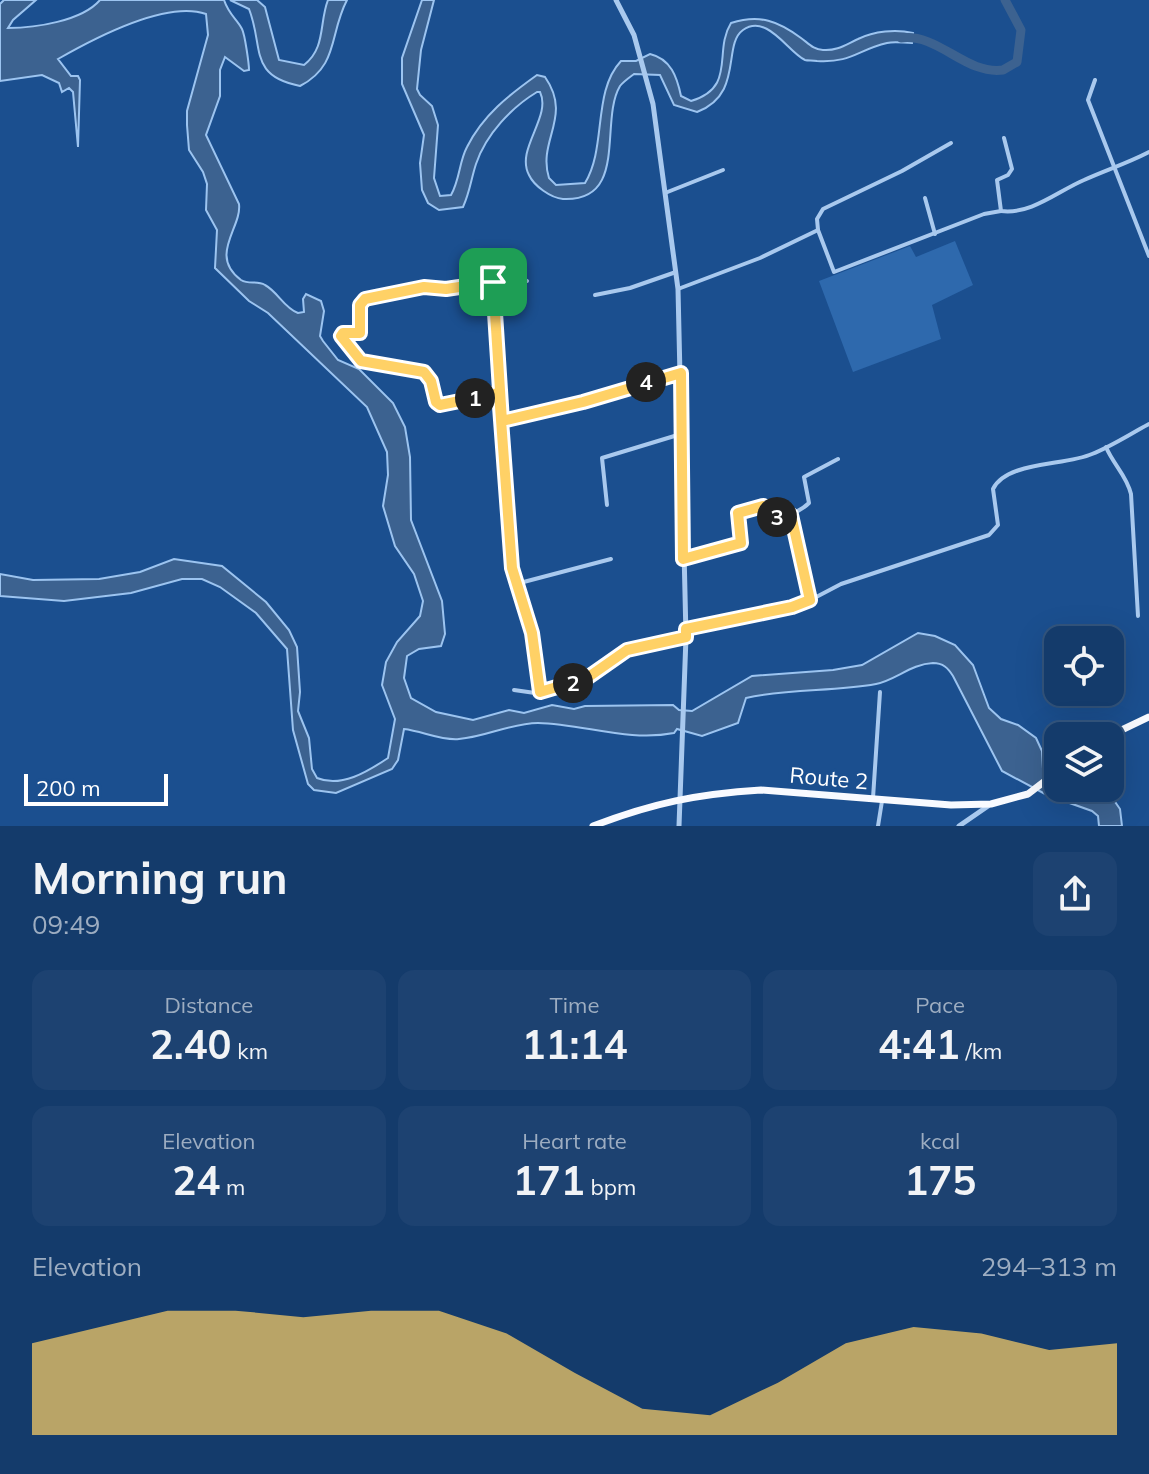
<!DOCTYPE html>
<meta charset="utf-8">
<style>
:root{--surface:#143b6b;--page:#1d4271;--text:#f1f3f6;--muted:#9dadc1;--line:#33557e;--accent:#ffd166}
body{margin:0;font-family:Mulish,sans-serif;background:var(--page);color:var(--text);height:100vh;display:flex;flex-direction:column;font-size:30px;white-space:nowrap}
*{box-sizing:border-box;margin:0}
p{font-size:26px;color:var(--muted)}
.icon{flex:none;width:44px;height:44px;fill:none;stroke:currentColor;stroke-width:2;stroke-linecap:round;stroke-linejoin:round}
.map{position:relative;height:826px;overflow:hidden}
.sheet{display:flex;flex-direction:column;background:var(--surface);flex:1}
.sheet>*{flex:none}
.tools{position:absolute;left:1044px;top:626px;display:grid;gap:16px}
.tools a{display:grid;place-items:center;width:80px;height:80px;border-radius:16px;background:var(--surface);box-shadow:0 8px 32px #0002,0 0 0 2px var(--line);font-size:40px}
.scale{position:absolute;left:24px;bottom:20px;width:144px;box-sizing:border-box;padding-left:8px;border:4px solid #fff;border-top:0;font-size:22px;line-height:28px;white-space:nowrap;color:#fff;-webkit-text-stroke:6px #1b4f8f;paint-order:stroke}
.pin{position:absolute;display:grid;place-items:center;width:68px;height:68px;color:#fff;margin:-34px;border-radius:16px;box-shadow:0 4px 12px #0006}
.km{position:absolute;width:40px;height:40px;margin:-20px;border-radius:50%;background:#222;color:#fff;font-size:22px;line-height:40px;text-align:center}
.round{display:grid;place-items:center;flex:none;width:84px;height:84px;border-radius:16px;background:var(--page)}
.summary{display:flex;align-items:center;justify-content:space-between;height:136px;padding:0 32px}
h1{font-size:44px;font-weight:700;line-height:60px}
.metrics{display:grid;grid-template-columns:repeat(3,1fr);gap:12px;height:136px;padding:8px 32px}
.metrics div{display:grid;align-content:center;border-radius:16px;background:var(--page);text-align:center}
.metrics b{font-size:40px;font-weight:700}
.metrics small{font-size:22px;font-weight:400}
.metrics p{font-size:22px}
.chart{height:224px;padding:16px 32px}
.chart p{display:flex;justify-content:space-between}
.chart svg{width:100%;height:144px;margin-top:8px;fill:var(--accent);opacity:.7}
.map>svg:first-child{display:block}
</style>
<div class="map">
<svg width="1149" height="826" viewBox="0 0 1149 826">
<rect width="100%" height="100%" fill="#1b4f8f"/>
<!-- green -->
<path fill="#2e69ad" d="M 955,241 L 973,285 L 932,305 L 941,339 L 853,372 L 819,281 L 910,246 L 916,257 Z"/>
<!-- water -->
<g fill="#3c6290" stroke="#9cc4f0" stroke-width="2">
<path d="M 4,0 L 36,0 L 13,20 L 8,28 C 35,28 82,21 100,0 L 224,0 C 229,15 237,19 242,29 C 245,35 249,64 249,70 L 244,71 L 225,57 L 220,70 L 220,96 L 206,135 L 239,204 C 242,228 208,255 241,280 C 249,285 257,280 265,285 C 278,292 284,308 298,313 L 304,312 L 303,299 L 306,294 L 321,301 L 324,311 L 320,336 L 323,341 L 338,360 L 359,369 L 393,403 L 405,427 L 410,457 L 411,520 L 442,601 L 445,634 L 441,646 L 419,649 L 407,656 L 404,678 L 411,698 L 436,712 L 473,720 L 509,710 L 524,713 L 552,705 L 574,709 L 585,706 L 673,705 L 679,710 L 692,711 L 752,676 L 833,670 L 862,665 L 918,633 L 935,636 L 955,645 L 973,665 L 989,708 L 1001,719 L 1018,725 L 1036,738 L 1042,751 L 1043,769 L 1058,788 L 1113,799 L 1120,809 L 1122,826 L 1099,826 L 1098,816 L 1092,811 L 1047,795 L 1002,771 L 953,676 C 948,668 943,663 933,663 C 911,664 896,680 876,684 C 833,692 789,688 746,698 L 738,723 L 702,736 L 677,729 L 674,733 C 628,742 584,724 538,723 C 511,723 486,737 459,739 C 442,741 422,731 404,729 L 398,760 L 392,769 L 336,793 L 314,790 L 308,784 L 293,730 L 287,649 L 256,613 L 220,587 L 202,579 L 182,579 L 131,593 L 64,601 L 0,596 L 0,574 L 33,580 L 99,579 L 140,572 L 174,559 L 222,566 L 266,602 L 289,630 L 297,647 L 300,692 L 298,711 L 309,738 L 312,769 L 317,778 C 341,788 367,772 388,758 L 395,719 L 382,685 L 386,662 L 397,642 L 420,616 L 423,601 L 414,574 L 395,546 L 383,506 L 388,475 L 387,452 L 367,407 L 268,313 L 249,301 L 215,268 L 217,230 L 206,210 L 207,184 L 203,172 L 189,150 L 187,125 L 187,111 L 208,35 L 206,14 C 166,0 93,39 58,59 L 71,76 L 78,76 L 80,80 L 78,147 L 73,92 L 69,88 L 62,92 L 59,83 L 42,75 L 0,81 L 0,4 Z"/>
<path d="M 230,0 L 257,0 L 265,7 L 279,60 L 304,65 C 326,48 319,23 328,0 L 347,0 C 329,34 339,66 300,86 C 248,76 264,47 249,9 Z"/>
<path d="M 422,0 L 434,0 L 421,50 L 417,89 L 420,95 L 432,106 L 438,125 L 434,178 L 440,196 L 451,195 C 460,179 459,162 467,147 C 483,115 509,95 537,75 L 545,77 C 573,117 537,140 549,178 L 556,185 L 585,183 C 607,147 592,92 621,61 L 636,61 L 650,54 C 671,59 677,77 681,96 L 691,101 C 737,87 713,52 731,23 C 760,14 778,21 801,38 C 808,43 814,50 823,50 C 837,51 845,45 858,39 C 874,31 896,29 913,33 L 912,43 C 904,43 895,41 887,43 C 857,50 852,63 817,61 C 813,60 808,61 805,60 C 788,52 767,13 743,30 C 722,45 744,94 697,112 L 674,105 L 660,75 L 634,74 C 630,77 623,82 620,86 C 599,121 629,202 563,199 C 551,198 534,186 529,175 C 515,149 552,117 540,92 L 537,92 C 512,107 486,134 476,164 C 471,179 470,192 463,207 L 439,210 L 428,203 L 422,190 L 420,163 L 424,135 L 402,84 L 402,58 Z"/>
</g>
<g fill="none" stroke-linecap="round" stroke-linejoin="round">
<!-- river -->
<path stroke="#3c6290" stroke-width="9" d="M 901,38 C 939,33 965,75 1003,70 L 1017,62 L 1021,30 L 1005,0"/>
<!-- minor -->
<g stroke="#a9c9ee" stroke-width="4">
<path d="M 1095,80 L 1088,100 L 1149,256"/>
<path d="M 1004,138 L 1012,169 L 1008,175 L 997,180 L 1001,211 C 1031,215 1058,191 1084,180 C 1106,170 1128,163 1149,152"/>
<path d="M 665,193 L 723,170"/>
<path d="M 925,198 L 935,234"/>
<path d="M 818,230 L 817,219 L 823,209 L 902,171 L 951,143"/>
<path d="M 527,281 L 505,269 L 496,268 L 493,274 L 510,552 L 515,581 L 532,633 L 540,692"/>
<path d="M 493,282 L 446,289 L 424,287 L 365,299 L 360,305 L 360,333 L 343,333 L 341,336 L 361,361 L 424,372 L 431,381 L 436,402 L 440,405 L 499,393"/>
<path d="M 678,289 L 760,258 L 818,230 L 834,272 L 984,214 L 1001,211"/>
<path d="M 595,295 L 630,288 L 676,272"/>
<path d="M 502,421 L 583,402 L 681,373"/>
<path d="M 1106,447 C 1113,464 1127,476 1131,494 L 1138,616"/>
<path d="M 607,505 L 602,458 L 681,434"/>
<path d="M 791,515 L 810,600"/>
<path d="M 683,559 L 741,543 L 738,513 L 763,506 L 769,517 C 785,517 798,514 809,503 L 804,477 L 838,459"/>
<path d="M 516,584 L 611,559"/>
<path d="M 686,629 L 801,605 L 841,584 L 989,535 L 998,525 L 993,489 C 1007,461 1065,466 1092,454 C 1112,446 1130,434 1149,424"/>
<path d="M 514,690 L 535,693 L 565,686 L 587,678 L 618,654 L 686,637"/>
<path d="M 873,798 L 880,692"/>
<path d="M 878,826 L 882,801"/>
</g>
<!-- tertiary -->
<g stroke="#a9c9ee" stroke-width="5">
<path d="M 616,0 L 634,35 L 653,104 L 678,289 L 686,637 L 679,826"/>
<path d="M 959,826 L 991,804"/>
</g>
<!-- trunk -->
<g stroke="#f8faff" stroke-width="7">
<path d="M 1109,736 L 1149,717"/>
<path d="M 593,826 C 653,803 697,794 761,790 L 951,805 L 991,804 L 1028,794 L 1058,771"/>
</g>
</g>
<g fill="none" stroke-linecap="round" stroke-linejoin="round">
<defs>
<path id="route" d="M 493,282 L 446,289 L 424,287 L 365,299 L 360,305 L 360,333 L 343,333 L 341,336 L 361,361 L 424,372 L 431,381 L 436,402 L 440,405 L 499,393 L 512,568 L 532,633 L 540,692 L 587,678 L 627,650 L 686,637 L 686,629 L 792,607 L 810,600 L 791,515 L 769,517 L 763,506 L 738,513 L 741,543 L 683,559 L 681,373 L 583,402 L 502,421 L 493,282"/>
</defs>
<!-- route casing -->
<use href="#route" stroke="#fff" stroke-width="16"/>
<!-- route -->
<use href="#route" stroke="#ffd166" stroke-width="10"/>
</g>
<g text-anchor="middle" stroke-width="6" stroke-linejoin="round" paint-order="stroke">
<!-- street labels -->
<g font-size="22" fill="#fff" stroke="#1b4f8f">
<text transform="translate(829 778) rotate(5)" y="8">Route 2</text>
</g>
</g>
</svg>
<div class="tools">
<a><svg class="icon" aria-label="locate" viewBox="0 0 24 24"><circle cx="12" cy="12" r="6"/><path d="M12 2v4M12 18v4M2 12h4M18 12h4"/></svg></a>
<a><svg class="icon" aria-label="layers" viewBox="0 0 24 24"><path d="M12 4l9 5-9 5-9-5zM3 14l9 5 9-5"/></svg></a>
</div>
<div class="scale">200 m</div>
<div class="pin" style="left:493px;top:282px;background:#1e9e55"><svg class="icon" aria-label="arrive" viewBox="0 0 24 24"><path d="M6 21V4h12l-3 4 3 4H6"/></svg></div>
<b class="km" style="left:475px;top:398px">1</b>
<b class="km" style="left:573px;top:683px">2</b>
<b class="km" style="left:777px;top:517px">3</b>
<b class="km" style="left:646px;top:382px">4</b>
</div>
<section class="sheet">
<div class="summary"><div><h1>Morning run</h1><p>09:49</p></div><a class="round"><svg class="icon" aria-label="share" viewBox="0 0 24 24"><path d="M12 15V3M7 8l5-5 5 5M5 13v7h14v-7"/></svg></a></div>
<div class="metrics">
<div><p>Distance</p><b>2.40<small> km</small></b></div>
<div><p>Time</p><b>11:14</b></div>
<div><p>Pace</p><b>4:41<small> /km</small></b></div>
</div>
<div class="metrics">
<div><p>Elevation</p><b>24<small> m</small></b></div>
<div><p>Heart rate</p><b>171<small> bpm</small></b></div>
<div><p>kcal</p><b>175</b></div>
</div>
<div class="chart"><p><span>Elevation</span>294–313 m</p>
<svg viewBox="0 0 160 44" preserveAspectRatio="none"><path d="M0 44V16L10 11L20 6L30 6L40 8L50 6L60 6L70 13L80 25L90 36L100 38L110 28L120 16L130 11L140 13L150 18L160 16V44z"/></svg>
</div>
</section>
